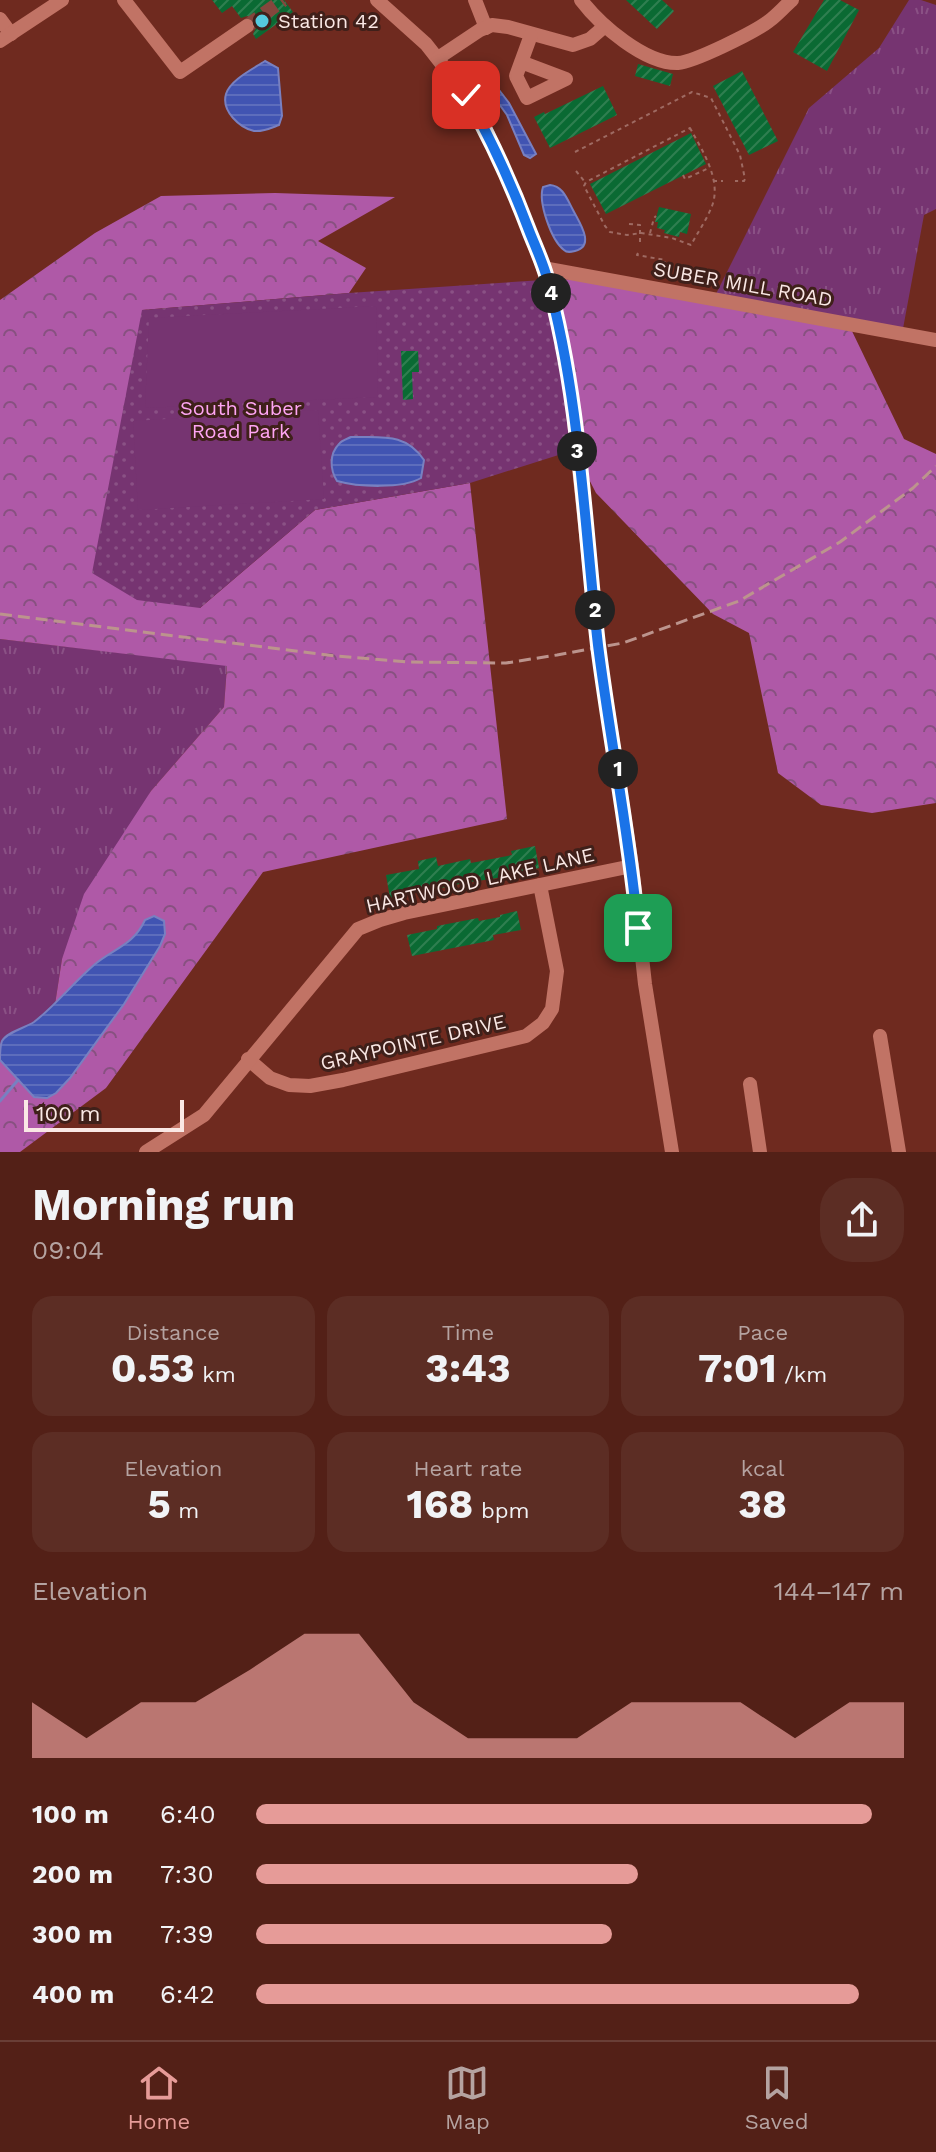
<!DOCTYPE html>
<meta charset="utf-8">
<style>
:root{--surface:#532017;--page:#5c2d24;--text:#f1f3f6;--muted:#b5a3a1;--line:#693e36;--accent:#e69b98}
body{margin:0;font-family:"Work Sans",sans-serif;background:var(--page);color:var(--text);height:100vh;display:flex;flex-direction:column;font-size:30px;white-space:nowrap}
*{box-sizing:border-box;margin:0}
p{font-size:26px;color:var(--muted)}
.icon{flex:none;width:44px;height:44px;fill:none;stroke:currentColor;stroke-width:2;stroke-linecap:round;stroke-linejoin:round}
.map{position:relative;height:1152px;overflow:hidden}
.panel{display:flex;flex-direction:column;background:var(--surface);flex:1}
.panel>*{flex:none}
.scale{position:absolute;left:24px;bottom:20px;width:160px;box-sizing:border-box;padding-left:8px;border:4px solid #fae8e5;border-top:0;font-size:22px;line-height:28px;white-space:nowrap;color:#fae8e5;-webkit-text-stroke:6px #3f201a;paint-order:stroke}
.pin{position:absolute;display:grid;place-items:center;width:68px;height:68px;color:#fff;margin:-34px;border-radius:16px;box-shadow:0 4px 12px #0006}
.km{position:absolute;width:40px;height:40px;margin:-20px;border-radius:50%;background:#222;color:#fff;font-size:22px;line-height:40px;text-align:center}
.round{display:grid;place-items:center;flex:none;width:84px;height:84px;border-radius:32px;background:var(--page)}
.overview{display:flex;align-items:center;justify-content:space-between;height:136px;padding:0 32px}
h1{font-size:44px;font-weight:700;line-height:60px}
.figures{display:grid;grid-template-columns:repeat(3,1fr);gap:12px;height:136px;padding:8px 32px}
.figures div{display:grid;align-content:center;border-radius:20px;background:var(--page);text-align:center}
.figures b{font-size:40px;font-weight:700}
.figures small{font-size:22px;font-weight:400}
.figures p{font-size:22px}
.chart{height:224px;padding:16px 32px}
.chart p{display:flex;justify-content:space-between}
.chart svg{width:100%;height:144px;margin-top:8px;fill:var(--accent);opacity:.7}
ul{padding:0 32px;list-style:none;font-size:26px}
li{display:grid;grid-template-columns:128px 96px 1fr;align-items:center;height:60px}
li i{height:20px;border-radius:10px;background:var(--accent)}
.tabs{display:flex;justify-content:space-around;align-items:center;height:112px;border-top:2px solid var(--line);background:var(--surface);font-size:22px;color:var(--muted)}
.tabs a{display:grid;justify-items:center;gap:4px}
.tabs .current{color:var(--accent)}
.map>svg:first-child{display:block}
</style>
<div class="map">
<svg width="936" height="1152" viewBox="0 0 936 1152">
<defs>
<pattern id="grass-tufts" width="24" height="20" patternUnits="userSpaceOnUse" patternTransform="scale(2)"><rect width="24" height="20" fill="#763471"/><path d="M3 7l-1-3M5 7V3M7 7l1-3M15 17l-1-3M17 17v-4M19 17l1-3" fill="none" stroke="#8a5185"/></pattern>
<pattern id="forest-crowns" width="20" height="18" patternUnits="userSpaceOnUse" patternTransform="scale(2)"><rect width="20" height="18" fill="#af59a7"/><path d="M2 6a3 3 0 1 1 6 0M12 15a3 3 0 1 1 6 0" fill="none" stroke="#875180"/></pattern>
<pattern id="park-dots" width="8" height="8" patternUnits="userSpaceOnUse" patternTransform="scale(2)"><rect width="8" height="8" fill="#763471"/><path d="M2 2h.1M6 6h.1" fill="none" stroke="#8a5185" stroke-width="1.8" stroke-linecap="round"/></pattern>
<pattern id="water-rules" width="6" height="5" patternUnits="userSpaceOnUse" patternTransform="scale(2)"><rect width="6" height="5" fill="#4154b2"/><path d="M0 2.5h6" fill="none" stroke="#5d6dbc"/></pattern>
<pattern id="building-hatch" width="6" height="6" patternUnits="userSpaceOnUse" patternTransform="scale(2)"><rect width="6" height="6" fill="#0a6a33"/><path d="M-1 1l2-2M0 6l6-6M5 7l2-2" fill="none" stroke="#2f7f50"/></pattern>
</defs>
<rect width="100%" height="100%" fill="#6f2a1f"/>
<!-- grass -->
<g fill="url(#grass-tufts)">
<path d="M 909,0 L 921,0 L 936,5 L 936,209 L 924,215 L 902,334 L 712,302 L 809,108 L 879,48 Z"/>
<path d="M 0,639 L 227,665 L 224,707 L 151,791 L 62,959 L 54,1011 L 0,1044 Z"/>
</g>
<!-- forest -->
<g fill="url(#forest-crowns)">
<path d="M 275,193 L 395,197 L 318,241 L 366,268 L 349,293 L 142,310 L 200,608 L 315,510 L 470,483 L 507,819 L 263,872 L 106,1088 L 20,1152 L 0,1152 L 0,1044 L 54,1011 L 62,959 L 84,894 L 151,791 L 224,707 L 227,666 L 0,639 L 0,300 L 95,233 L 161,196 Z"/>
<path d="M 582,279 L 850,327 L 904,439 L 936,454 L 936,803 L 872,813 L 821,805 L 778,773 L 749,633 L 713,614 L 596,493 L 575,452 L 543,280 Z"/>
</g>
<!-- park -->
<path fill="url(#park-dots)" d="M 543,280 L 575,452 L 568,452 L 470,483 L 315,510 L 200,608 L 137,600 L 92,573 L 142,310 L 349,293 Z"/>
<!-- pitch -->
<g fill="#763471">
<path d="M 376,306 L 378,397 L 145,408 L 149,318 Z"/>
<path d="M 318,410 L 324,499 L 138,510 L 133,421 Z"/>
</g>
<!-- water -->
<g fill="url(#water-rules)" stroke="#7880c1" stroke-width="2">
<path d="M 265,61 L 278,68 L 282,116 L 279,125 C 271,128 263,132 254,131 C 240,128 221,111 226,94 C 230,80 253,69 265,61 Z"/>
<path d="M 488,72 L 495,73 L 496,86 L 509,103 L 536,154 L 530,158 L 524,155 L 507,115 L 486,86 L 483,80 Z"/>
<path d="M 550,185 C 563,186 567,199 573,210 C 579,222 596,246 575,251 C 571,252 567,253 564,250 C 551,240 538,202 543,187 Z"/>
<path d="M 351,437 C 381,438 405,432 424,460 L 421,478 C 402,489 358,487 337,481 C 330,470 329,454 339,444 C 342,440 347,439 351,437 Z"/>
<path d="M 154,916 L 164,921 L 165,934 L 160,946 L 124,1004 L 70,1078 L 56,1093 L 47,1098 L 34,1097 L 0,1060 C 0,1054 0,1046 2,1041 C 7,1032 25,1028 34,1022 C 56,1005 73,983 94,965 C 114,948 133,946 145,920 Z"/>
</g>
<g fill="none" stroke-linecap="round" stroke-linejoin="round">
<!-- stream -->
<path stroke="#7880c1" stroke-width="3" d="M 0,1101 L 18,1080"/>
</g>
<!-- building -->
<g fill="url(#building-hatch)">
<path d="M 212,0 L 284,0 L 293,12 L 256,39 L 253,34 L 257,26 L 255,20 L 247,16 L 241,18 L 232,6 L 222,13 Z"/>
<path d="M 626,0 L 662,0 L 674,11 L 657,29 Z"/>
<path d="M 824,0 L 840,0 L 859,10 L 827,71 L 793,52 Z"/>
<path d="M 638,64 L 673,74 L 670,86 L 635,76 Z"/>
<path d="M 742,71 L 778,141 L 749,155 L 713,86 Z"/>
<path d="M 603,86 L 617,115 L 550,148 L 534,117 L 544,112 L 545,114 Z"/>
<path d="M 691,133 L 706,164 L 606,214 L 590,184 Z"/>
<path d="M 659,207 L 691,214 L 687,234 L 680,232 L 679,237 L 664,233 L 665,230 L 657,228 L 658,222 L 655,222 Z"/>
<path d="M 401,351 L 418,351 L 419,372 L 412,372 L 413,399 L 403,400 Z"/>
<path d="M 535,846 L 539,868 L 504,877 L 464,883 L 423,892 L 423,890 L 390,898 L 386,875 L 419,869 L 418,861 L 436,857 L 438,866 L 470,859 L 471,863 L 512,855 L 511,851 Z"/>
<path d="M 517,911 L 521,930 L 493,935 L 494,940 L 412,956 L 407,935 L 437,929 L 437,926 L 478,918 L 479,921 L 500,917 L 500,915 Z"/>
</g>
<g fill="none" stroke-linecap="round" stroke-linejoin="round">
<!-- minor-tunnel -->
<path stroke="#84463d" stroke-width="14" stroke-dasharray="14 7" stroke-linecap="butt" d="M 247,26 L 283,0"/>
<!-- path -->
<g stroke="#9e6a62" stroke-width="2" stroke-dasharray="4 4" stroke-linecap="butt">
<path d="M 690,128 C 702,150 722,180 712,206 C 707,219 698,232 691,245 L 672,238 L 641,233 L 627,235 L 610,232 L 605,226 L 584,186 L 586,182 Z"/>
<path d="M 575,152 L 692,92 L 711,98 L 740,155 L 745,179 L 744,181 L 735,181"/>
<path d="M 576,171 L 585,182"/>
<path d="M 683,175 L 685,179 L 709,168"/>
<path d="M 713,181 L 723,181"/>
<path d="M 629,224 L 640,225 L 640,243"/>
<path d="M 650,233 L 654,218 L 656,216"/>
<path d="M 638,253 L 637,255 L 665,260 L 662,276"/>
</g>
<!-- minor -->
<g stroke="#c17365" stroke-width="14">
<path d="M 124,0 L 180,72 L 247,26"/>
<path d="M 377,0 L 426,44 L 466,95 L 486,130 L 519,205 L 546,275 L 561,338 L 571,393 L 598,647 L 632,866 L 645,984 L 672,1152"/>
<path d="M 475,0 L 486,28"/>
<path d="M 581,0 C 600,25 645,64 678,63 C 694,62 755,32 769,21 C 777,15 784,7 792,0"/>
<path d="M 0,19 L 11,34"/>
<path d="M 0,41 L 62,0"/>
<path d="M 438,58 L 480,30 L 492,25 L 508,27 L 573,45 L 590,39 L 605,26"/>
<path d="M 521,62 L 566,79 L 527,98 L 516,76 L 531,35"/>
<path d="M 543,268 L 936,340"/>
<path d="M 880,1036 L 899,1152"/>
<path d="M 248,1059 L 270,1078 L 289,1085 L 310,1086 L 343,1080 L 526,1036 L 543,1023 L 552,1009 L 557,971 L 540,885"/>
<path d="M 750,1084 L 760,1152"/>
<path d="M 146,1152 L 204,1115 L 358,929 L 380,920 L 404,913 L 632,866"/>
</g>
<!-- rail -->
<path stroke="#bc948d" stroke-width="3" stroke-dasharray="12 6" stroke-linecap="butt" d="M 0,614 L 335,656 L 407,662 L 506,663 L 557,655 L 623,643 L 739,601 L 840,542 L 913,488 L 936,466"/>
</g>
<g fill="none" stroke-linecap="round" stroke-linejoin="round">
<defs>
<path id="route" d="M 466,95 C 491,139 512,185 530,233 C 536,248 543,263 547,278 C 580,397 584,523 598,645 C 610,739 629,833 638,928"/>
</defs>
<!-- route casing -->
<use href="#route" stroke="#fff" stroke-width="16"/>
<!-- route -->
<use href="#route" stroke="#1a73e8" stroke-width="10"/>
</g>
<!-- markers -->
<circle fill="#55cade" stroke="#3f201a" stroke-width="3" cx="262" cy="21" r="8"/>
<g text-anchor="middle" stroke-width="6" stroke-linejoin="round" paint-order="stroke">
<!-- poi labels -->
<g font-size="20" fill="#fae8e5" stroke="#3f201a" text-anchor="start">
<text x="278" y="28">Station 42</text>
</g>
<!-- street labels -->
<g font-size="20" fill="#fae8e5" stroke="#3f201a">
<text transform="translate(743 284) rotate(10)" y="7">SUBER MILL ROAD</text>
<text transform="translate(480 880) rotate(-13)" y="7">HARTWOOD LAKE LANE</text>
<text transform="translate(413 1042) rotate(-13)" y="7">GRAYPOINTE DRIVE</text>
</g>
<!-- park labels -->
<g font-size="20" fill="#ffa5f4" stroke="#3f201a">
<text x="241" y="415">South Suber<tspan x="241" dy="23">Road Park</tspan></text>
</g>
</g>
</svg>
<div class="scale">100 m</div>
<div class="pin" style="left:638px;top:928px;background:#1e9e55"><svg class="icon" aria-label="arrive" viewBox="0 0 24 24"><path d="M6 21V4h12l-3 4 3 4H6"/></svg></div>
<div class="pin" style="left:466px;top:95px;background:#d93025"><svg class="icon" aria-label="check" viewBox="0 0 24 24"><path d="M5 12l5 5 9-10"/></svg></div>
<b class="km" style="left:618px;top:769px">1</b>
<b class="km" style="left:595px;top:610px">2</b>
<b class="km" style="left:577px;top:451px">3</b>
<b class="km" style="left:551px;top:293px">4</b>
</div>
<section class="panel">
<div class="overview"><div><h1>Morning run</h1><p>09:04</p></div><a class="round"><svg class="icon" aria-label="share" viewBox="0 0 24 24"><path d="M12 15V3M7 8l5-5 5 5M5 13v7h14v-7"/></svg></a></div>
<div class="figures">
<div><p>Distance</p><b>0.53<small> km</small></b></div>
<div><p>Time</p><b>3:43</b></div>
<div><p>Pace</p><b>7:01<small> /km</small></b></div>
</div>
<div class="figures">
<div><p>Elevation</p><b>5<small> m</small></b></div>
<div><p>Heart rate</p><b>168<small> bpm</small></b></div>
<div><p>kcal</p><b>38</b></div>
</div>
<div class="chart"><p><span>Elevation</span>144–147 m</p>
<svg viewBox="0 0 160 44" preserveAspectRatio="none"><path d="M0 44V27L10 38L20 27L30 27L40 17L50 6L60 6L70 27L80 38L90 38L100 38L110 27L120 27L130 27L140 38L150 27L160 27V44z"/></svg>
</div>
<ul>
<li><b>100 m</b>6:40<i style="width:95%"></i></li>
<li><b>200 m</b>7:30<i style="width:59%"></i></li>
<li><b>300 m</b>7:39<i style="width:55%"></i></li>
<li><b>400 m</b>6:42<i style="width:93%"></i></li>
</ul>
</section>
<nav class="tabs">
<a class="current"><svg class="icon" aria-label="home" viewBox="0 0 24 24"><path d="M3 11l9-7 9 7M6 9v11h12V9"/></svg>Home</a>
<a><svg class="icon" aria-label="map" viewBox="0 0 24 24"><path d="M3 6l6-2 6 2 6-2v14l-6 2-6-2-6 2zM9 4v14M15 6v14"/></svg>Map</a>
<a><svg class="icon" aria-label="saved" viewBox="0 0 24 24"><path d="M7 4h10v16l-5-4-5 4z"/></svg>Saved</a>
</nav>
